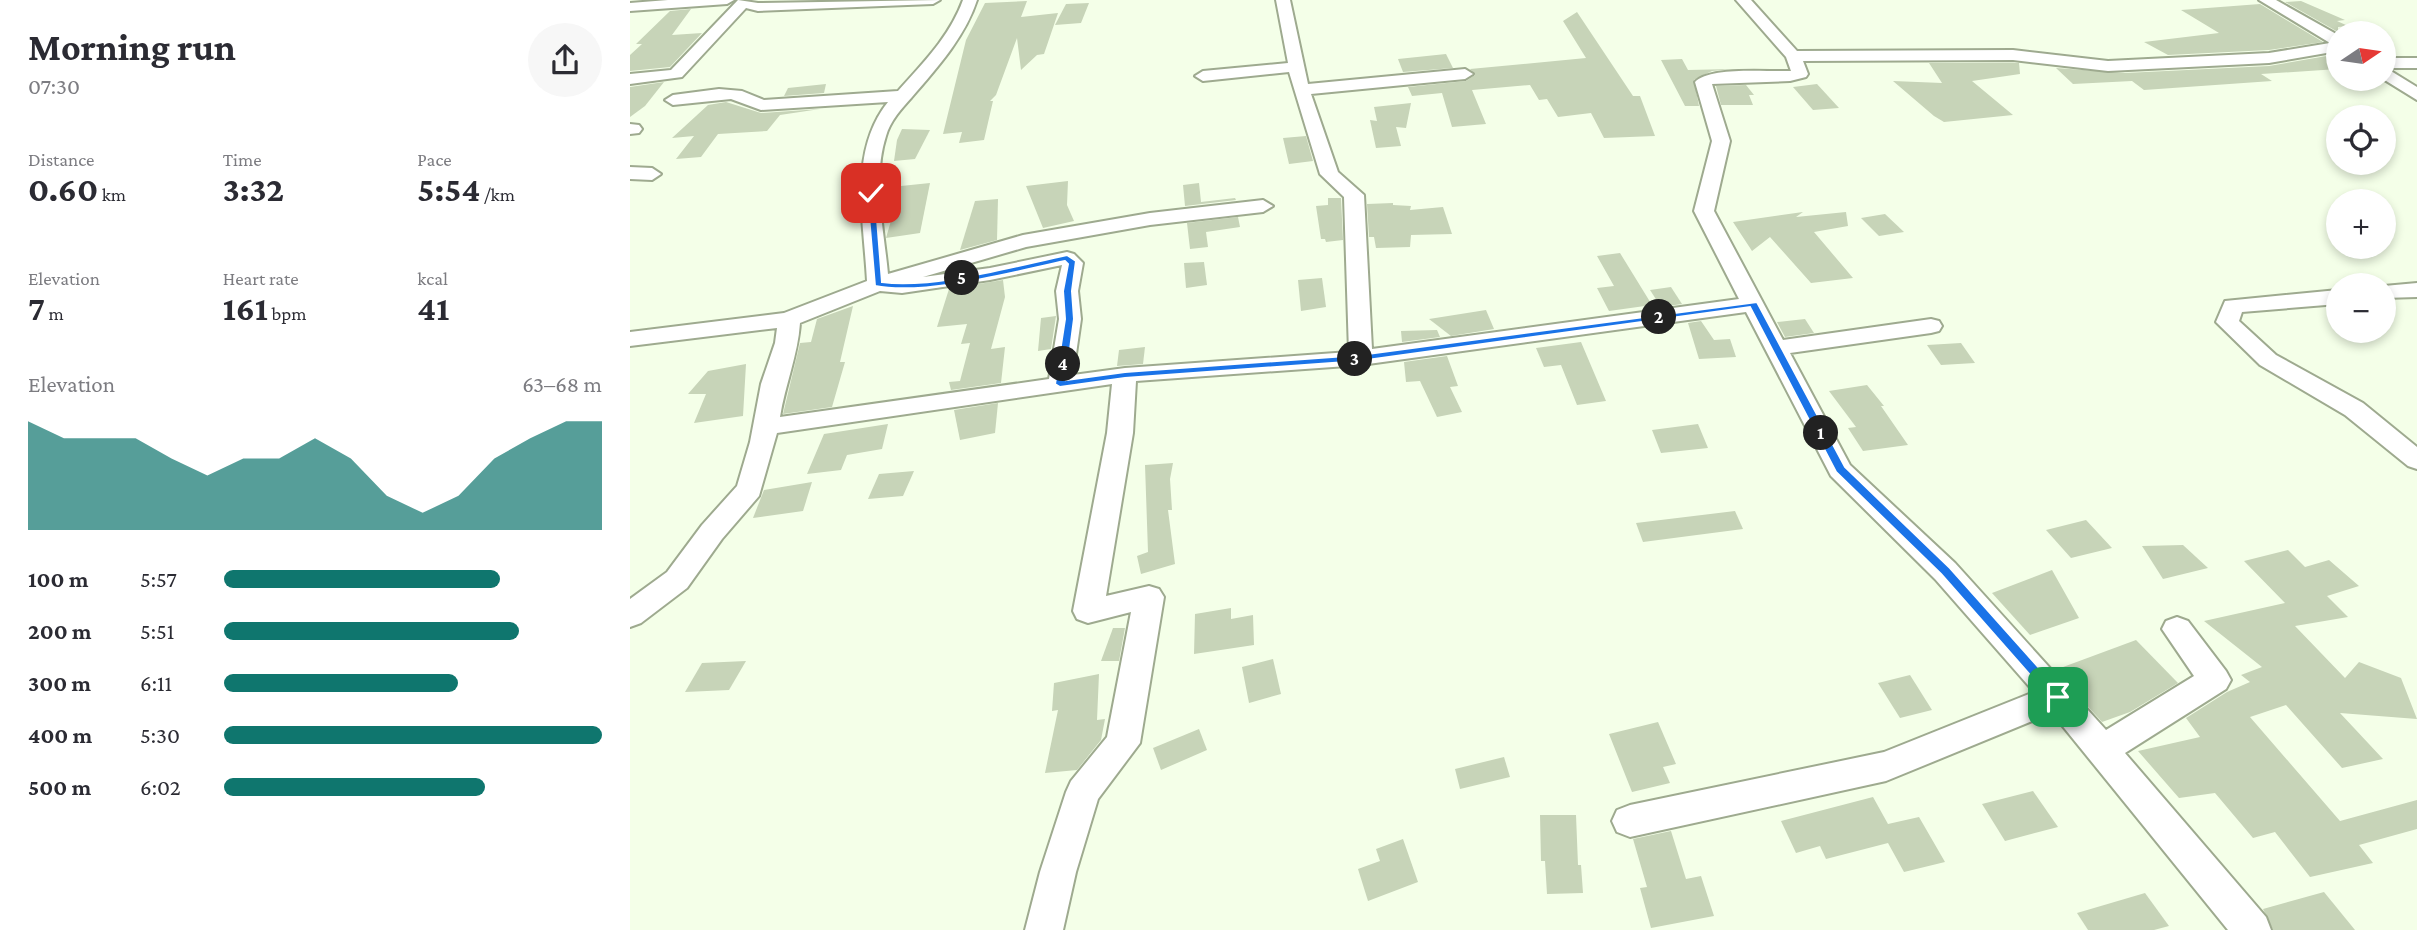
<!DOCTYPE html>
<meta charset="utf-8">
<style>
:root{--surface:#fff;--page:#f7f7f7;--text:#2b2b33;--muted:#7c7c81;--accent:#0f766e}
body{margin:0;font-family:"Crimson Pro",serif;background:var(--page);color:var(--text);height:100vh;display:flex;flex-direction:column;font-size:26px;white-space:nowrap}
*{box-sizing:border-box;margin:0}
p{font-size:23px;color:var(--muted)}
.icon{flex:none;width:38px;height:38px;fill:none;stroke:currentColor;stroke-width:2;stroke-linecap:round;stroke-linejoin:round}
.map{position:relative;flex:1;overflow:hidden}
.panel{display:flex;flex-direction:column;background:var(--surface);width:630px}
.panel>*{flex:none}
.needle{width:46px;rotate:77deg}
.controls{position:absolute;left:1696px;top:21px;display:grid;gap:14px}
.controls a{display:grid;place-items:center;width:70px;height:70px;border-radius:50%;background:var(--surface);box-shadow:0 4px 10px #0003;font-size:35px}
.pin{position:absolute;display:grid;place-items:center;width:60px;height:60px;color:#fff;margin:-30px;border-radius:14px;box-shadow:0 4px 10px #0006}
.km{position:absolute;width:35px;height:35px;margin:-18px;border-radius:50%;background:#222;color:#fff;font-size:19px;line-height:35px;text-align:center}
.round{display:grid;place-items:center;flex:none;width:74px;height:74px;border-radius:37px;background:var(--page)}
.head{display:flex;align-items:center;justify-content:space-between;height:119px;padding:0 28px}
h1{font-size:38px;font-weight:700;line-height:52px}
.stats{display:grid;grid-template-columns:repeat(3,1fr);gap:10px;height:119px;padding:7px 28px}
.stats div{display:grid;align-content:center}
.stats b{font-size:35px;font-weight:700}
.stats small{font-size:19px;font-weight:400}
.stats p{font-size:19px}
.chart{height:196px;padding:14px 28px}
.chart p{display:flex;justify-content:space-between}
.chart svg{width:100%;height:126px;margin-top:7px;fill:var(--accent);opacity:.7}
ul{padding:0 28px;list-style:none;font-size:23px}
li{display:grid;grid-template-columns:112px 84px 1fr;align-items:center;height:52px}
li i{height:18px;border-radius:9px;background:var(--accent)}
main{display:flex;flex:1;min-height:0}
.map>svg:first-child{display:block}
</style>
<main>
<section class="panel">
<div class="head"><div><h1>Morning run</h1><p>07:30</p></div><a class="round"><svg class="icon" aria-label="share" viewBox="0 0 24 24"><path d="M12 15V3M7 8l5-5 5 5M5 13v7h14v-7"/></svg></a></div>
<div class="stats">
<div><p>Distance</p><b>0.60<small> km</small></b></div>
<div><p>Time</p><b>3:32</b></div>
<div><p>Pace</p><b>5:54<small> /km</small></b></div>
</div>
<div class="stats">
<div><p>Elevation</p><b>7<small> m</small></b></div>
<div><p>Heart rate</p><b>161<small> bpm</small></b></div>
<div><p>kcal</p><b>41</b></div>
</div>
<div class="chart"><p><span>Elevation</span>63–68 m</p>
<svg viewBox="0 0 160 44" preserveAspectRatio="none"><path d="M0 44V6L10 12L20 12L30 12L40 19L50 25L60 19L70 19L80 12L90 19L100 32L110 38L120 32L130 19L140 12L150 6L160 6V44z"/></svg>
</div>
<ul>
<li><b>100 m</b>5:57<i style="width:73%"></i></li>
<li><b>200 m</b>5:51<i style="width:78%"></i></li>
<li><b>300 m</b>6:11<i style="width:62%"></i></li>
<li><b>400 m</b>5:30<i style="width:100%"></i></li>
<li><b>500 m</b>6:02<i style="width:69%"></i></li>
</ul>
</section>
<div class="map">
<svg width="1787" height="930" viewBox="0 0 1787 930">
<rect width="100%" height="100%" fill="#f4ffe8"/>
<!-- building -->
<g fill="#c7d4b8">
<path d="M 397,1 L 391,17 L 428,13 L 414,54 L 407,55 L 391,70 L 387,38 L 366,95 L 360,101 L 363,101 L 354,140 L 329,143 L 332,132 L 313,134 L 336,40 L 355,3 Z"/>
<path d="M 1671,1 L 1715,20 L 1707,21 L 1718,26 L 1708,27 L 1708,32 L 1655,2 Z"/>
<path d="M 459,3 L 451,23 L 425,25 L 436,4 Z"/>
<path d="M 1630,4 L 1693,42 L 1639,50 L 1538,55 L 1514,42 L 1589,33 L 1551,10 Z"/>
<path d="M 61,9 L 42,35 L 72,33 L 40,67 L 0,71 L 0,55 L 12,44 L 6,44 L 40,11 Z"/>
<path d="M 947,12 L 1003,96 L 1010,96 L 1025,136 L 974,138 L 961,113 L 928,117 L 917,99 L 909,100 L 900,85 L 842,90 L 856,124 L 822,127 L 812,93 L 782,96 L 778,87 L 836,81 L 845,75 L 840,69 L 956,58 L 933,21 Z"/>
<path d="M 816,54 L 823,68 L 773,72 L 768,59 Z"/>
<path d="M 1708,54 L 1708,69 L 1631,74 L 1642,81 L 1514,90 L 1502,81 L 1443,84 L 1426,68 L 1495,73 L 1639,66 Z"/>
<path d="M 1052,59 L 1058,70 L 1103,69 L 1082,71 L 1064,80 L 1069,106 L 1055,106 L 1031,60 Z"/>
<path d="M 1299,63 L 1389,63 L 1390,74 L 1342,81 L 1383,115 L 1314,122 L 1304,116 L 1263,81 L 1312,83 Z"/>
<path d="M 34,82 L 15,106 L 0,117 L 0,87 Z"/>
<path d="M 196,84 L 194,93 L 154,96 L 158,88 Z"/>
<path d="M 1187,84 L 1209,108 L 1183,110 L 1163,87 Z"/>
<path d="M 1116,85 L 1124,95 L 1119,95 L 1123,105 L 1091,105 L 1086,86 Z"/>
<path d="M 96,102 L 131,113 L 190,109 L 150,115 L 137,131 L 88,134 L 71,157 L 46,159 L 64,136 L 42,138 L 78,105 Z"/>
<path d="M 781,103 L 776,128 L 766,127 L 771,146 L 746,148 L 740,120 L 747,121 L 744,107 Z"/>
<path d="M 272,129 L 300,130 L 285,159 L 264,161 L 267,140 Z"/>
<path d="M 676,136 L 683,161 L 659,164 L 653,138 Z"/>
<path d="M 438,181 L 437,205 L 444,221 L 413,228 L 396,186 Z"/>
<path d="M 300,183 L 290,233 L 256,238 L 271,186 Z"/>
<path d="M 569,183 L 571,202 L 605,198 L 606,200 L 555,206 L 553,185 Z"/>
<path d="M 698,198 L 711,198 L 713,240 L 696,242 L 695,239 L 691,239 L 686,206 L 698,205 Z"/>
<path d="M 368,199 L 367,240 L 330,250 L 345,201 Z"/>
<path d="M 763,203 L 763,205 L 781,206 L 780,210 L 813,207 L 822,234 L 781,235 L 780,247 L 746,248 L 744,237 L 739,237 L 737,204 Z"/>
<path d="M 1173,212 L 1166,217 L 1216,212 L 1218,226 L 1184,232 L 1223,278 L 1181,283 L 1140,237 L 1122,251 L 1103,222 Z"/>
<path d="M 1255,214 L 1274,232 L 1249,236 L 1231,218 Z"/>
<path d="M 608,217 L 610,227 L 576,232 L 578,247 L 560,249 L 557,223 Z"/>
<path d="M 990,253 L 1022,305 L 979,311 L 967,288 L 984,286 L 967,256 Z"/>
<path d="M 574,262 L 577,285 L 556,288 L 554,263 Z"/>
<path d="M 692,278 L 696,307 L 671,311 L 668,280 Z"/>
<path d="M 373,280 L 375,297 L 361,349 L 375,347 L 371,383 L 321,390 L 319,382 L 330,381 L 340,343 L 331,344 L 337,324 L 307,327 L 319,289 Z"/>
<path d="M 1041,287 L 1052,304 L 1031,307 L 1020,290 Z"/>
<path d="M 223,306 L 210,362 L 215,362 L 202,407 L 153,414 L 170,343 L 181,342 L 187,319 Z"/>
<path d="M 856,310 L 864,329 L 821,336 L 799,319 Z"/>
<path d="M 426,316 L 421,349 L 408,351 L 411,318 Z"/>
<path d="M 1175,319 L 1184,333 L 1155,337 L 1147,322 Z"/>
<path d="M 1071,321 L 1084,340 L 1100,339 L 1106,357 L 1069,359 L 1058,323 Z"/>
<path d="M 807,330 L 810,337 L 772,342 L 771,331 Z"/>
<path d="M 951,342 L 976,401 L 947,405 L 931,365 L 914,367 L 906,348 Z"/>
<path d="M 1331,343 L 1345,363 L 1311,365 L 1297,345 Z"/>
<path d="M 515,347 L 513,364 L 487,366 L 489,350 Z"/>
<path d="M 817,356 L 828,386 L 820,387 L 832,412 L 807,417 L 790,381 L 776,382 L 774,362 Z"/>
<path d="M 116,364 L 113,416 L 64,423 L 76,394 L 58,394 L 78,371 Z"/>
<path d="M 1237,385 L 1254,406 L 1251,406 L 1278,445 L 1233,451 L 1218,428 L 1226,427 L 1199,391 Z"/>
<path d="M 368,403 L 365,433 L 330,440 L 324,410 Z"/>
<path d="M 258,424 L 252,449 L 217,455 L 211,470 L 177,474 L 194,434 Z"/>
<path d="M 1068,424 L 1078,448 L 1031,453 L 1022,430 Z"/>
<path d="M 543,463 L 540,479 L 542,510 L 538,510 L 545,564 L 511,574 L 507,556 L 518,552 L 515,465 Z"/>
<path d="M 284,471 L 273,496 L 238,499 L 249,474 Z"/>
<path d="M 182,482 L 173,511 L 123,518 L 134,490 Z"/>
<path d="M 1105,511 L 1113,529 L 1013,542 L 1006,523 Z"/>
<path d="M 1456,520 L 1482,548 L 1441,558 L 1416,530 Z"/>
<path d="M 1553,545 L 1578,568 L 1533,579 L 1512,546 Z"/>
<path d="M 1658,550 L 1675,567 L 1699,560 L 1729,586 L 1697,596 L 1718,617 L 1665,626 L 1715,678 L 1729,662 L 1771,678 L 1787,719 L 1710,713 L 1753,759 L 1712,768 L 1656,705 L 1620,717 L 1710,821 L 1787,800 L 1787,829 L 1729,845 L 1743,863 L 1680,877 L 1645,832 L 1623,838 L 1585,793 L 1549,798 L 1508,751 L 1570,737 L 1556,718 L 1597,692 L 1620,682 L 1611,675 L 1632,667 L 1574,621 L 1655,603 L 1614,561 Z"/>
<path d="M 1422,570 L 1449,618 L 1400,635 L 1362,593 Z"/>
<path d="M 601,608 L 601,619 L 623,615 L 624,645 L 564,654 L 565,614 Z"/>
<path d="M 483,628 L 495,628 L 489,661 L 471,661 Z"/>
<path d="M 1506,640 L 1548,683 L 1500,712 L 1472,722 L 1425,670 Z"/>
<path d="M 643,659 L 651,694 L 619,703 L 612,667 Z"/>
<path d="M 116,661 L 99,690 L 55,692 L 72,663 Z"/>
<path d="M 469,674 L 467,720 L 475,719 L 471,740 L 447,770 L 415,773 L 428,710 L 422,711 L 424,683 Z"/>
<path d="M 1280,675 L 1302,710 L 1270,718 L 1248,683 Z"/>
<path d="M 1028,722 L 1046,764 L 1033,767 L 1040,783 L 1002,792 L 979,734 Z"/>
<path d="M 569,729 L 577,750 L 531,770 L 523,748 Z"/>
<path d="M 874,757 L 880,777 L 830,789 L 825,769 Z"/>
<path d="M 1403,791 L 1428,827 L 1375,841 L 1352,804 Z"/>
<path d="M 1243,797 L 1258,824 L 1289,817 L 1315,862 L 1274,872 L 1258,843 L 1196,859 L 1190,846 L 1166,853 L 1151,821 Z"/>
<path d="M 910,815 L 946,815 L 948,865 L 951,865 L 953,893 L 917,894 L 915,861 L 911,861 Z"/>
<path d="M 1041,831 L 1056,879 L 1071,876 L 1084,916 L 1021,928 L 1010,888 L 1017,887 L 1003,839 Z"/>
<path d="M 773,839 L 788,882 L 738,901 L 728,869 L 750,861 L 746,849 Z"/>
<path d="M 1694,892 L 1725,930 L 1643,930 L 1633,909 Z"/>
<path d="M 1515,893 L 1539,926 L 1524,930 L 1458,930 L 1447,913 Z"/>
</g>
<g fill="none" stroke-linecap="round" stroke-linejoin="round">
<defs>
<g id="street">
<path d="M 38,0 L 104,0 L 97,4 L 0,11 L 0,3 Z"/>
<path d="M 108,0 L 128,3 L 310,0 L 303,4 L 128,11 L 116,8 L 52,77 L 0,84 L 0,74 L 41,70 Z"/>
<path d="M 333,0 L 347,0 C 335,37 307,68 282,97 C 272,108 260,121 256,136 C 242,179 254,230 258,274 L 393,235 L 520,213 L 633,200 L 643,206 L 633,212 L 520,225 L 396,247 L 293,277 L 360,268 L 437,252 L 444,254 L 453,263 L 448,291 L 451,319 L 443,375 L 495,368 L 719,352 L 714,197 L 690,174 L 659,72 L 573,81 L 565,76 L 573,71 L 658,63 L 646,0 L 660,0 L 678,84 L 835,69 L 843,74 L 835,79 L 681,94 L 708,172 L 734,195 L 742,349 L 1109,299 L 1064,211 L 1082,141 L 1065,82 C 1080,66 1138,72 1161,71 L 1156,57 L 1106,0 L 1121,0 L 1167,51 L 1383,50 L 1478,61 L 1639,53 L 1700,43 L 1629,0 L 1646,0 L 1708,35 L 1708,51 L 1639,63 L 1478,71 L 1383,60 L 1173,61 L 1178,74 L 1176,77 L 1160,81 L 1082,84 L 1100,141 L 1084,211 L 1153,340 L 1301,319 L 1309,321 L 1312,326 L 1309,331 L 1301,333 L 1160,353 L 1220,465 L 1325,563 L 1476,730 L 1564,676 L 1532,629 L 1536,621 L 1547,617 L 1558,621 L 1596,671 L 1601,680 L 1596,689 L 1495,753 L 1636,917 L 1641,930 L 1598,930 L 1422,713 L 1256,781 L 1000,837 L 987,832 L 982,821 L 987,810 L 1000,805 L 1254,752 L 1404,692 L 1305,579 L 1201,476 L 1116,312 L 731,365 L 506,381 L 503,433 L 476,596 L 519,586 L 529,589 L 534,597 L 510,743 L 468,799 L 446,872 L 433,930 L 395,930 L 410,872 L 436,792 L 441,781 L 477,737 L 501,612 L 458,623 L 447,619 L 443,611 L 477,433 L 482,384 L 147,433 L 129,496 L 92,539 L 57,588 L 11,623 L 0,627 L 0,599 L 37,572 L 72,525 L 107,486 L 120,442 L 131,384 L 145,343 L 147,328 L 0,346 L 0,332 L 154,313 L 237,281 C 234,222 218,152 258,102 L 131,110 L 101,99 L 43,105 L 35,100 L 43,95 L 89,89 L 112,91 L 134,100 L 268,91 C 293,63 320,36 333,0 ZM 432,265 L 426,291 L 429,319 L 419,379 L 150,417 C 155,385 168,355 170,323 L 250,291 L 272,293 L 360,280 Z"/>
<path d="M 1754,58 L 1787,58 L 1787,68 L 1756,68 L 1787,87 L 1787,100 L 1753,79 Z"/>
<path d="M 0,124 L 9,125 L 12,129 L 9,133 L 0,134 Z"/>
<path d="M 0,167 L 22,168 L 31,174 L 22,180 L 0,179 Z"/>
<path d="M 1787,283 L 1787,297 L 1754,298 L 1754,286 Z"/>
<path d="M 1708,290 L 1708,304 L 1612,312 L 1609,321 L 1646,355 L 1733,403 L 1787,447 L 1787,469 L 1778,466 L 1715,415 L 1630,365 L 1586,322 L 1595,301 Z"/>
</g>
</defs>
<!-- street casing -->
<use href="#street" stroke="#9eaa8f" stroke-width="4"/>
<!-- street -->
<use href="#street" fill="#fff" fill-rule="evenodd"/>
</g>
<!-- route -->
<path fill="#1a73e8" stroke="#fff" stroke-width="2" d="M 241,191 L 245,193 L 252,282 C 303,289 385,266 437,255 L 446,261 L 442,291 L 444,319 L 436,380 L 495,372 L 730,355 L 1127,302 L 1215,467 L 1320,568 L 1435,697 L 1433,701 L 1423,701 L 1311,574 L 1206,472 L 1120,307 L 730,361 L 495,378 L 430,387 L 425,384 L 435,319 L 433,291 L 438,264 L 435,261 C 383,272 296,296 245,286 L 237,193 Z"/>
</svg>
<div class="controls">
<a><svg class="needle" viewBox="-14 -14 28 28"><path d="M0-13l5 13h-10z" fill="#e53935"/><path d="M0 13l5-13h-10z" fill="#7c7c81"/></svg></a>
<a><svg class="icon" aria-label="locate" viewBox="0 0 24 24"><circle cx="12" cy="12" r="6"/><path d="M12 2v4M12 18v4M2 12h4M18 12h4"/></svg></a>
<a>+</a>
<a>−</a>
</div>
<div class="pin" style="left:1428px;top:697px;background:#1e9e55"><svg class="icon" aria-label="arrive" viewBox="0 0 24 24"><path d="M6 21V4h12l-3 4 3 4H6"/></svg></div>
<div class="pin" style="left:241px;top:193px;background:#d93025"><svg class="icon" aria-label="check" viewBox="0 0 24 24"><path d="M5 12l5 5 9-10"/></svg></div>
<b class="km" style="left:1191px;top:433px">1</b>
<b class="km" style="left:1029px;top:317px">2</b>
<b class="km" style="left:725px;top:359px">3</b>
<b class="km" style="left:433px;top:364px">4</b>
<b class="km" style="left:332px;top:278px">5</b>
</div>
</main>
